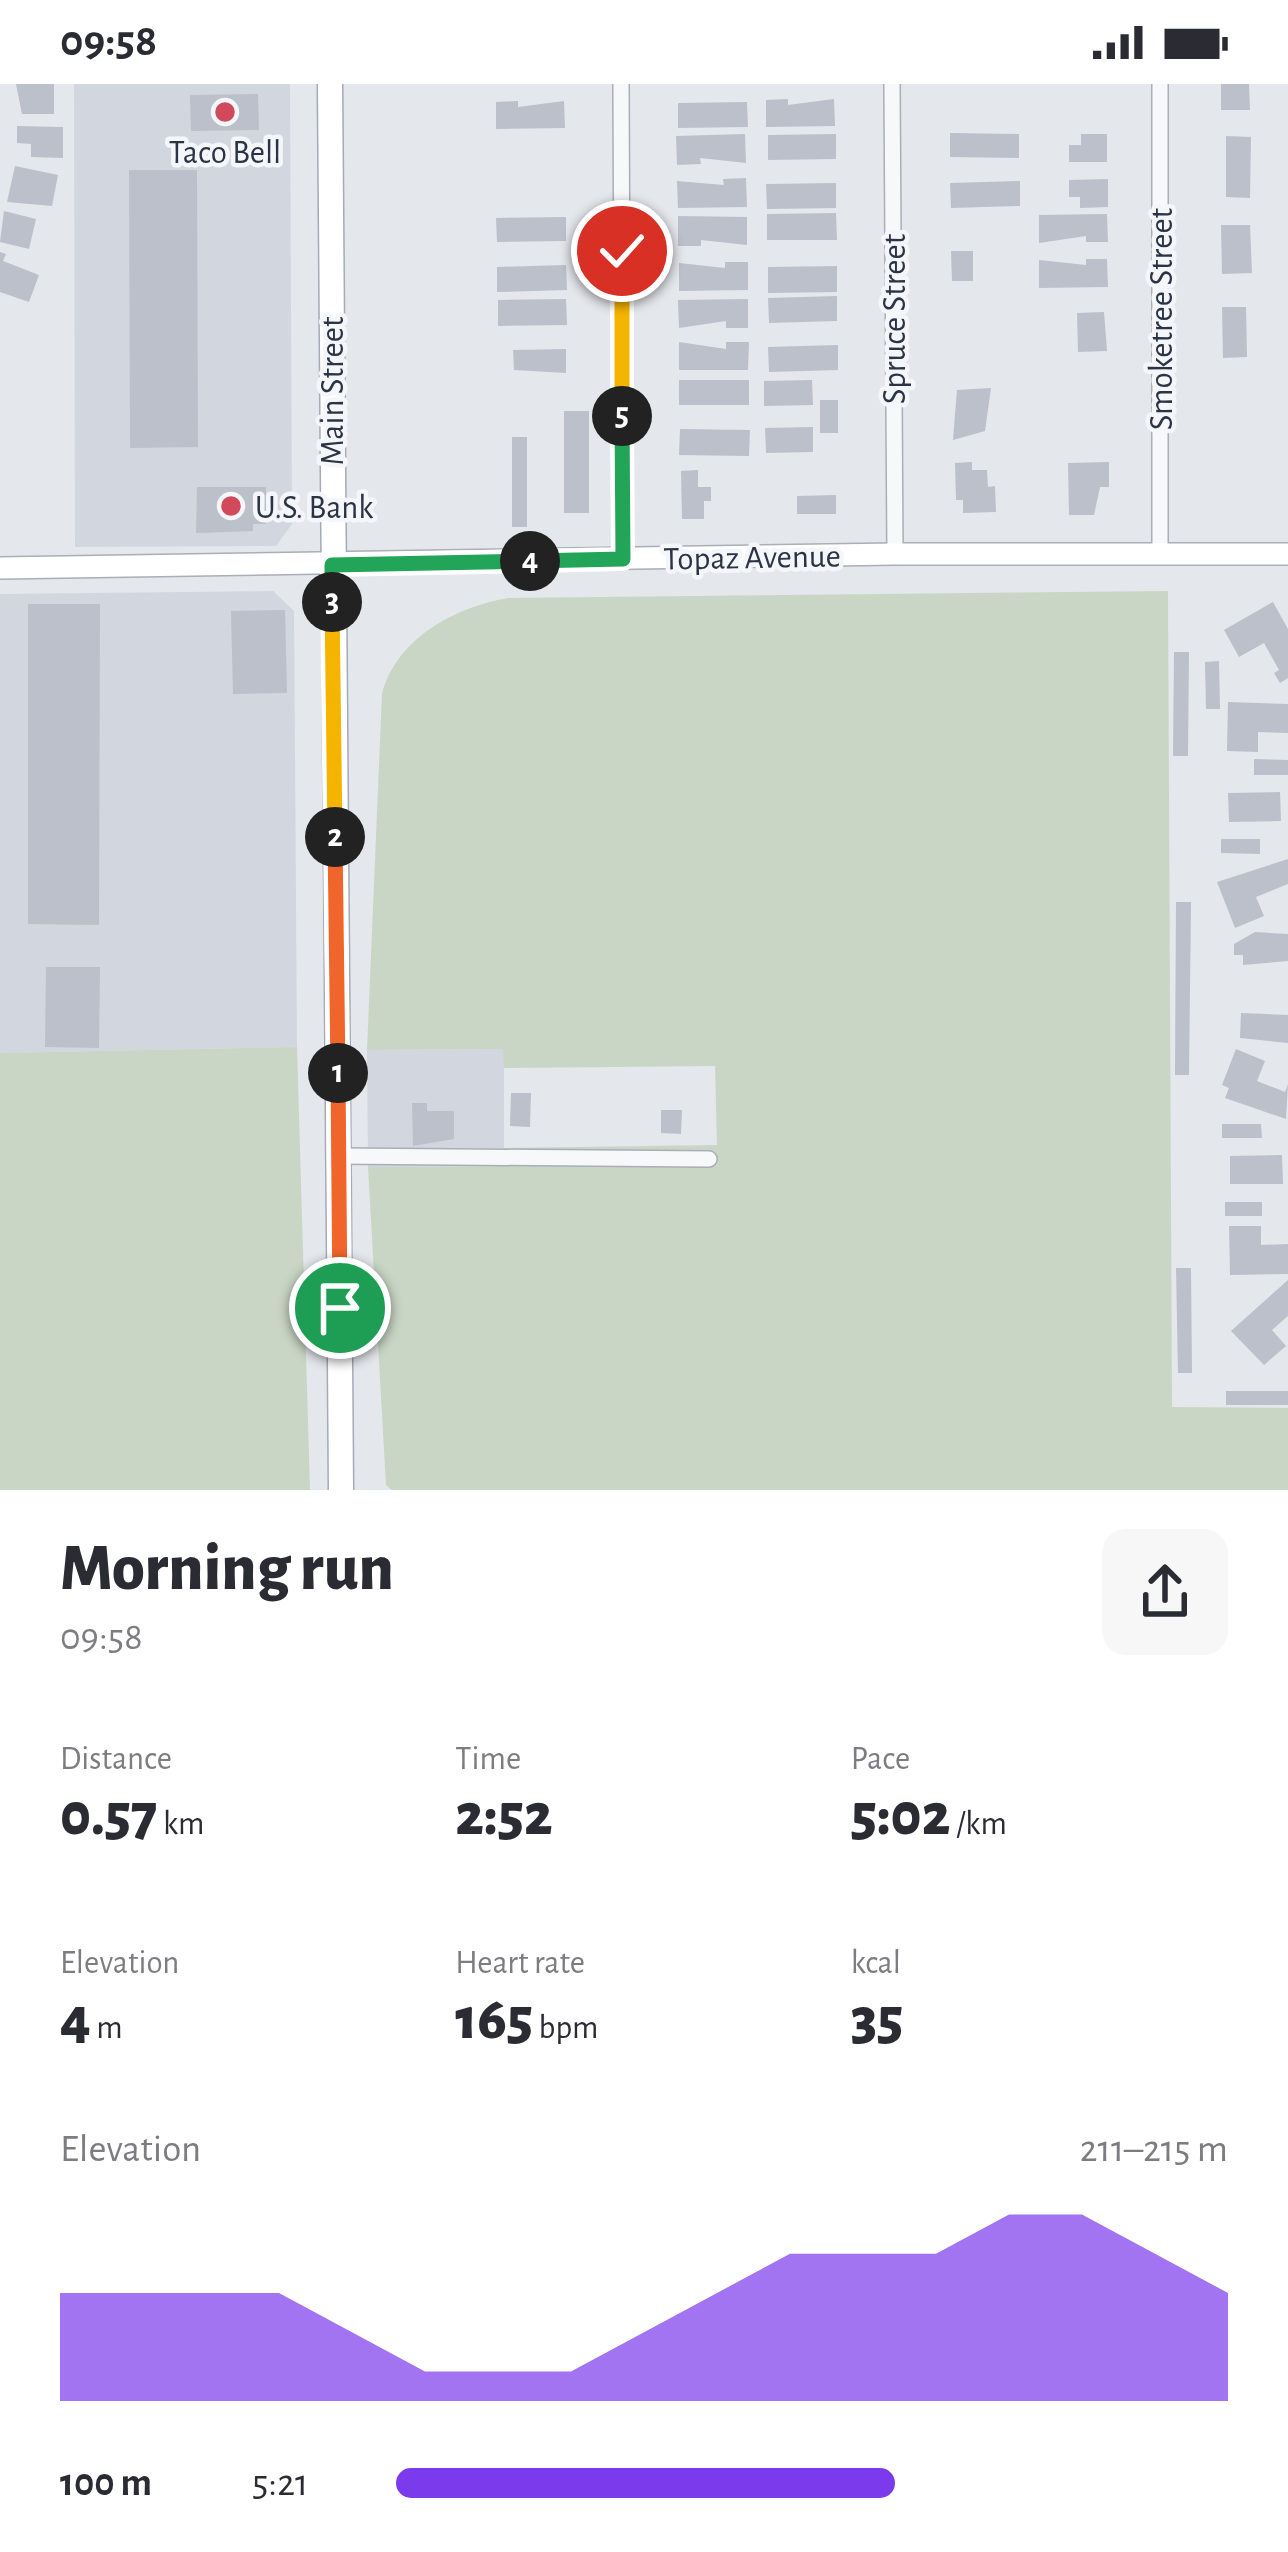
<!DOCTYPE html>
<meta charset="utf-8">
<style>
:root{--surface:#fff;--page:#f7f7f7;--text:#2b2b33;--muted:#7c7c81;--accent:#7c3aed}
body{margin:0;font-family:"Alegreya Sans",sans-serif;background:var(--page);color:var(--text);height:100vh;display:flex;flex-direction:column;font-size:45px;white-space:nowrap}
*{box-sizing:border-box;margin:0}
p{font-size:39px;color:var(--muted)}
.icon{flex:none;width:66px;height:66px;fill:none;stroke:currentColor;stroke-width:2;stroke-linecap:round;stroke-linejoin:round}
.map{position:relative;height:1406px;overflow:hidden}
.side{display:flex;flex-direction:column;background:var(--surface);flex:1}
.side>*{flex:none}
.pin{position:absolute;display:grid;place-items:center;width:102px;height:102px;color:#fff;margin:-51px;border:6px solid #fff;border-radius:50%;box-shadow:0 3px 12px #0007}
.km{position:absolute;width:60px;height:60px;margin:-30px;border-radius:50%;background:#222;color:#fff;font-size:33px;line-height:60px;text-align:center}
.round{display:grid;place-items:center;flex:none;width:126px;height:126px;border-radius:24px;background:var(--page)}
.summary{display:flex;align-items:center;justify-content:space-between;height:204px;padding:0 60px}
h1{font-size:66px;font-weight:800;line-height:90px}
.stats{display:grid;grid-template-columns:repeat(3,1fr);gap:18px;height:204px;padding:12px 60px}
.stats div{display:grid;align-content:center}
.stats b{font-size:60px;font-weight:800}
.stats small{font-size:33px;font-weight:400}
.stats p{font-size:33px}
.chart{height:336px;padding:24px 60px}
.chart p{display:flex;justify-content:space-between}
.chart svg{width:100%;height:216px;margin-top:12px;fill:var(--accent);opacity:.7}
ul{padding:0 60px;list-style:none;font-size:39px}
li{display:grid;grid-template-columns:192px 144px 1fr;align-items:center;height:90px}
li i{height:30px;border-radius:15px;background:var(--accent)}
.status{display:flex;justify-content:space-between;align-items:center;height:84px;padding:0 60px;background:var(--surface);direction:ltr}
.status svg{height:33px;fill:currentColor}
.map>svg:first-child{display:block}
</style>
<div class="status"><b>09:58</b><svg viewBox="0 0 49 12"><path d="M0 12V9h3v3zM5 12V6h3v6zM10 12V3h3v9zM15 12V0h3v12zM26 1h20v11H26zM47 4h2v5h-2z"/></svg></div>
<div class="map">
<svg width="1288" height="1406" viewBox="0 0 1288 1406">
<rect width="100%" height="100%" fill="#e4e7ec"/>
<!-- built -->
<g fill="#d2d6de">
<path d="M 74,0 L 290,0 L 292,440 L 276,462 L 75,463 Z"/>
<path d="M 273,507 L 294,527 L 297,963 L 0,969 L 0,510 Z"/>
<path d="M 504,965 L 504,1082 L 368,1083 L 367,966 Z"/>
</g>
<!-- green -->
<g fill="#c9d6c5">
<path d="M 1168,507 L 1172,1323 L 1288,1324 L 1288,1406 L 392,1406 L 386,1401 L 368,1083 L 504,1082 L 504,1064 L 717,1061 L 715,982 L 504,984 L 503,965 L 367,966 L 382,610 C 396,555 455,523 508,514 Z"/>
<path d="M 297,963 L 310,1406 L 0,1406 L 0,969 Z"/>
</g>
<!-- building -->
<g fill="#bbc0ca">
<path d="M 16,0 L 54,0 L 54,30 L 22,30 Z"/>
<path d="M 1221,0 L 1249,0 L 1250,26 L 1221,26 Z"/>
<path d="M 258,10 L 259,46 L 191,47 L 190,11 Z"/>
<path d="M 788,15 L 788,21 L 834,15 L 835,42 L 766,43 L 766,16 Z"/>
<path d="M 518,17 L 518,23 L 564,17 L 565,44 L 496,45 L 496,18 Z"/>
<path d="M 747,18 L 748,43 L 678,44 L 678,19 Z"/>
<path d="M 17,42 L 63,43 L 63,74 L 31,73 L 31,60 L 17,59 Z"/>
<path d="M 950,49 L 1019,50 L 1019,74 L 950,73 Z"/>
<path d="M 745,50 L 746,79 L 700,74 L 701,80 L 677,81 L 676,52 Z"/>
<path d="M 836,50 L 836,75 L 768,76 L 768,51 Z"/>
<path d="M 1081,50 L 1107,50 L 1107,78 L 1069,78 L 1069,61 L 1081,61 Z"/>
<path d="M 1226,52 L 1251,53 L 1250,114 L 1226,113 Z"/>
<path d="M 15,82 L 58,91 L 52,122 L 7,118 Z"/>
<path d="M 129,86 L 197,86 L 198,363 L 130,364 Z"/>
<path d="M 746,94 L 747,123 L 678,124 L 677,97 L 724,101 L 723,95 Z"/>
<path d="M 1108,95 L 1108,123 L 1080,124 L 1080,113 L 1069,113 L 1069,96 Z"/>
<path d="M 1020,97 L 1020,122 L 951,124 L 950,99 Z"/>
<path d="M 836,99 L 836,124 L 767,125 L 766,100 Z"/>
<path d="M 4,127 L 36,135 L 29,165 L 0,158 Z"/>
<path d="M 836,129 L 837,156 L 767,156 L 767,130 Z"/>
<path d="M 1107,130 L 1108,158 L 1086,158 L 1086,152 L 1039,159 L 1039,131 Z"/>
<path d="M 678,132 L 747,133 L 747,161 L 701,156 L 701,162 L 678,162 Z"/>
<path d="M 566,133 L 566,157 L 497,158 L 496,134 Z"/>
<path d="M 1221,141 L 1250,141 L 1252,189 L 1222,190 Z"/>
<path d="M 951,167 L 973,167 L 973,197 L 952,197 Z"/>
<path d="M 0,168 L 6,170 L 3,177 L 39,191 L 29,218 L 0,208 Z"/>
<path d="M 1086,175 L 1107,175 L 1108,203 L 1039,204 L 1039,176 L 1086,181 Z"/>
<path d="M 725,178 L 748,178 L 748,206 L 679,207 L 679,179 L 725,184 Z"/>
<path d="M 566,181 L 567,206 L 497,208 L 497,183 Z"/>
<path d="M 837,182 L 837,208 L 768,209 L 768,183 Z"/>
<path d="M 837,212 L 837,237 L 769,239 L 768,214 Z"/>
<path d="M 566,215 L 567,241 L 498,242 L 498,216 Z"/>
<path d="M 748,215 L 748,244 L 726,244 L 726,237 L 679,244 L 678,216 Z"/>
<path d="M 1222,223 L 1246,223 L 1247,273 L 1223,274 Z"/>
<path d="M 1104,228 L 1107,267 L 1078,268 L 1077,229 Z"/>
<path d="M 679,258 L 726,265 L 726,258 L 749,258 L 748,286 L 679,286 Z"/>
<path d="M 838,261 L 838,286 L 769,288 L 768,263 Z"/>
<path d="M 566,265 L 566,289 L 514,286 L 513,266 Z"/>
<rect x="679" y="296" width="70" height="25"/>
<path d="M 812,296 L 813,321 L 764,322 L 764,297 Z"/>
<path d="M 991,304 L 985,347 L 953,356 L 957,306 Z"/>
<rect x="820" y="316" width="18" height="33"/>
<rect x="564" y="327" width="25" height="102"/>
<path d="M 813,343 L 813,368 L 766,369 L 765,344 Z"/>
<path d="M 680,345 L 750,346 L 749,372 L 679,371 Z"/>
<rect x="512" y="353" width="15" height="90"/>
<path d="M 972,378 L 972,386 L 987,386 L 988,403 L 995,402 L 996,428 L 963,429 L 963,416 L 956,416 L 955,379 Z"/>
<path d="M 1109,378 L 1109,403 L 1100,403 L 1094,431 L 1069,431 L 1068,379 Z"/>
<path d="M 698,386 L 698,403 L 711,403 L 711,417 L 704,417 L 704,435 L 682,435 L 681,387 Z"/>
<path d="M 197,403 L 266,403 L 266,440 L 253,440 L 253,447 L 196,449 Z"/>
<path d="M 836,411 L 836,430 L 797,430 L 797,412 Z"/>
<path d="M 1273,518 L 1288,545 L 1288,594 L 1280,599 L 1274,589 L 1279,586 L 1264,559 L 1239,573 L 1224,546 Z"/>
<path d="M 28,520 L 100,520 L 99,841 L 28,840 Z"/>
<path d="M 285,526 L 287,609 L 233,610 L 231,527 Z"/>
<path d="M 1174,568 L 1189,568 L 1188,672 L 1173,672 Z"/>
<path d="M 1219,577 L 1220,625 L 1206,625 L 1205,578 Z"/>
<path d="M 1228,618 L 1288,620 L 1288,649 L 1258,648 L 1258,668 L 1227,667 Z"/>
<path d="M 1254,675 L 1288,676 L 1288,691 L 1254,691 Z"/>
<path d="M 1280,708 L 1281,737 L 1229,738 L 1228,709 Z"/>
<path d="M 1221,755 L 1260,755 L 1260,770 L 1221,769 Z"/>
<path d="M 1288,775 L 1288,800 L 1256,813 L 1264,832 L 1235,844 L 1217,798 Z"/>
<path d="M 1176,818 L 1191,818 L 1189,991 L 1175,991 Z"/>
<path d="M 1255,848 L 1288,850 L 1288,877 L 1243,881 L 1243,871 L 1234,871 L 1234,860 Z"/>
<path d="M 46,883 L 100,883 L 99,964 L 45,963 Z"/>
<path d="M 1241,929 L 1288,931 L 1288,959 L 1240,954 Z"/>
<path d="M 1236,965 L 1265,977 L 1257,997 L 1285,1008 L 1288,1000 L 1286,1035 L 1225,1014 L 1229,1004 L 1222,1001 Z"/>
<path d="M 511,1009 L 531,1009 L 530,1043 L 510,1042 Z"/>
<path d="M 412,1019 L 427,1019 L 427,1027 L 454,1027 L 454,1055 L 413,1062 Z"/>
<path d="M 661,1026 L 682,1026 L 681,1050 L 661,1049 Z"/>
<path d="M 1222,1040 L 1261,1040 L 1262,1054 L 1222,1054 Z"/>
<path d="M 1282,1071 L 1283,1100 L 1230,1100 L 1230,1072 Z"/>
<rect x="1225" y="1118" width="37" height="14"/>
<path d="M 1229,1142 L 1261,1142 L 1261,1161 L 1288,1160 L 1288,1190 L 1230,1191 Z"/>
<path d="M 1176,1184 L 1191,1184 L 1192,1289 L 1178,1289 Z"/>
<path d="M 1288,1196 L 1288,1232 L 1272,1246 L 1286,1262 L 1264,1281 L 1231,1247 Z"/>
<rect x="1226" y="1307" width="62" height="14"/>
</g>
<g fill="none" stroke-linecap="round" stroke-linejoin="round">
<defs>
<g id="street">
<path d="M 621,0 L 623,475"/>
<path d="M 892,0 L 895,470"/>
<path d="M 1160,0 L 1160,470"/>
<path d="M 339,1072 L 709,1075"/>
</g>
<path id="secondary" d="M 0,484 L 895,470 L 1288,470"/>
<path id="primary" d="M 330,0 L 341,1406"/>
</defs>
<!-- street casing -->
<use href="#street" stroke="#a9aeb7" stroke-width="18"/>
<!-- secondary casing -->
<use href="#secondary" stroke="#a9aeb7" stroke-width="24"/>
<!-- primary casing -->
<use href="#primary" stroke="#a3abb8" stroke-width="27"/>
<!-- street -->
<use href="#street" stroke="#f7f8fa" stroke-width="15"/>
<!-- secondary -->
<use href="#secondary" stroke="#fff" stroke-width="21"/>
<!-- primary -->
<use href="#primary" stroke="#fff" stroke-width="24"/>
</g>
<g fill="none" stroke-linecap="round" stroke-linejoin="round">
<defs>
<path id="split-1" d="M 338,989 L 340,1224"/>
<path id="split-2" d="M 335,753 L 338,989"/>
<path id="split-3" d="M 332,518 L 335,753"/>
<path id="split-4" d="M 332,518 L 332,481 L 530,477"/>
<path id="split-5" d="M 530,477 L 623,475 L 622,332"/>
<path id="split-6" d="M 622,167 L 622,332"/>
</defs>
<!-- split-1 casing -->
<use href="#split-1" stroke="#fff" stroke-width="24"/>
<!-- split-2 casing -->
<use href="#split-2" stroke="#fff" stroke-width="24"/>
<!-- split-3 casing -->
<use href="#split-3" stroke="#fff" stroke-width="24"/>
<!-- split-4 casing -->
<use href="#split-4" stroke="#fff" stroke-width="24"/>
<!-- split-5 casing -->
<use href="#split-5" stroke="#fff" stroke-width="24"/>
<!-- split-6 casing -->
<use href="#split-6" stroke="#fff" stroke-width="24"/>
<!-- split-1 -->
<use href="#split-1" stroke="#f0652b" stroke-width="15"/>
<!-- split-2 -->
<use href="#split-2" stroke="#f0652b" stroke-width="15"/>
<!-- split-3 -->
<use href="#split-3" stroke="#f5b400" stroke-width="15"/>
<!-- split-4 -->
<use href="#split-4" stroke="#22a559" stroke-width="15"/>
<!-- split-5 -->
<use href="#split-5" stroke="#22a559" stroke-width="15"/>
<!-- split-6 -->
<use href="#split-6" stroke="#f5b400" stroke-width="15"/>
</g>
<!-- markers -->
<g fill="#d1495b" stroke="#f4f6f9" stroke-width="4.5">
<circle cx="225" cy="28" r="12"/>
<circle cx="231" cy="422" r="12"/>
</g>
<g text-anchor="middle" stroke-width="9" stroke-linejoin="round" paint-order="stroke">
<!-- poi labels -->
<g font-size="33" fill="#2b3445" stroke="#f4f6f9">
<text x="225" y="79">Taco Bell</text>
<text x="255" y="434" text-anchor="start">U.S. Bank</text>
</g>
<!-- street labels -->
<g font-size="33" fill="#2b3445" stroke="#f4f6f9">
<text transform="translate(893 235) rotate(-90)" y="12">Spruce Street</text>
<text transform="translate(1160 235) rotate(-90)" y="12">Smoketree Street</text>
<text transform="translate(331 307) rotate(-90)" y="12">Main Street</text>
<text transform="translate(752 472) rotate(-1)" y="12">Topaz Avenue</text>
</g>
</g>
</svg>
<div class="pin" style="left:340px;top:1224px;background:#1e9e55"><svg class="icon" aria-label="arrive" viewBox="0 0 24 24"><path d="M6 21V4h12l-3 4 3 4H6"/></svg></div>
<div class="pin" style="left:622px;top:167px;background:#d93025"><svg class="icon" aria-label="check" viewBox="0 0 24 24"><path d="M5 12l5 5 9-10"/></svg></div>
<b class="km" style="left:338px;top:989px">1</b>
<b class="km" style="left:335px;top:753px">2</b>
<b class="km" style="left:332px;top:518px">3</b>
<b class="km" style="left:530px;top:477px">4</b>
<b class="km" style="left:622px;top:332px">5</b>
</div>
<section class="side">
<div class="summary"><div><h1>Morning run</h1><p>09:58</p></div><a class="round"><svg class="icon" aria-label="share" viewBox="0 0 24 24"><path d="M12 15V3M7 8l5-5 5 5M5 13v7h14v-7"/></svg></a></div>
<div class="stats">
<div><p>Distance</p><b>0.57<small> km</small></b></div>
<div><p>Time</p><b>2:52</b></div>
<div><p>Pace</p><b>5:02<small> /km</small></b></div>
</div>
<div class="stats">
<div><p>Elevation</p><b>4<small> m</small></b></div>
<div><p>Heart rate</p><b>165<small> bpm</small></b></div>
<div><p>kcal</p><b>35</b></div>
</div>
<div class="chart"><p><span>Elevation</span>211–215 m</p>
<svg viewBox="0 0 160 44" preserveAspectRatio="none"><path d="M0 44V22L10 22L20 22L30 22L40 30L50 38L60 38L70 38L80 30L90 22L100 14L110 14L120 14L130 6L140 6L150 14L160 22V44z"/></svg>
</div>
<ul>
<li><b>100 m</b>5:21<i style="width:60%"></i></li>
</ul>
</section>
